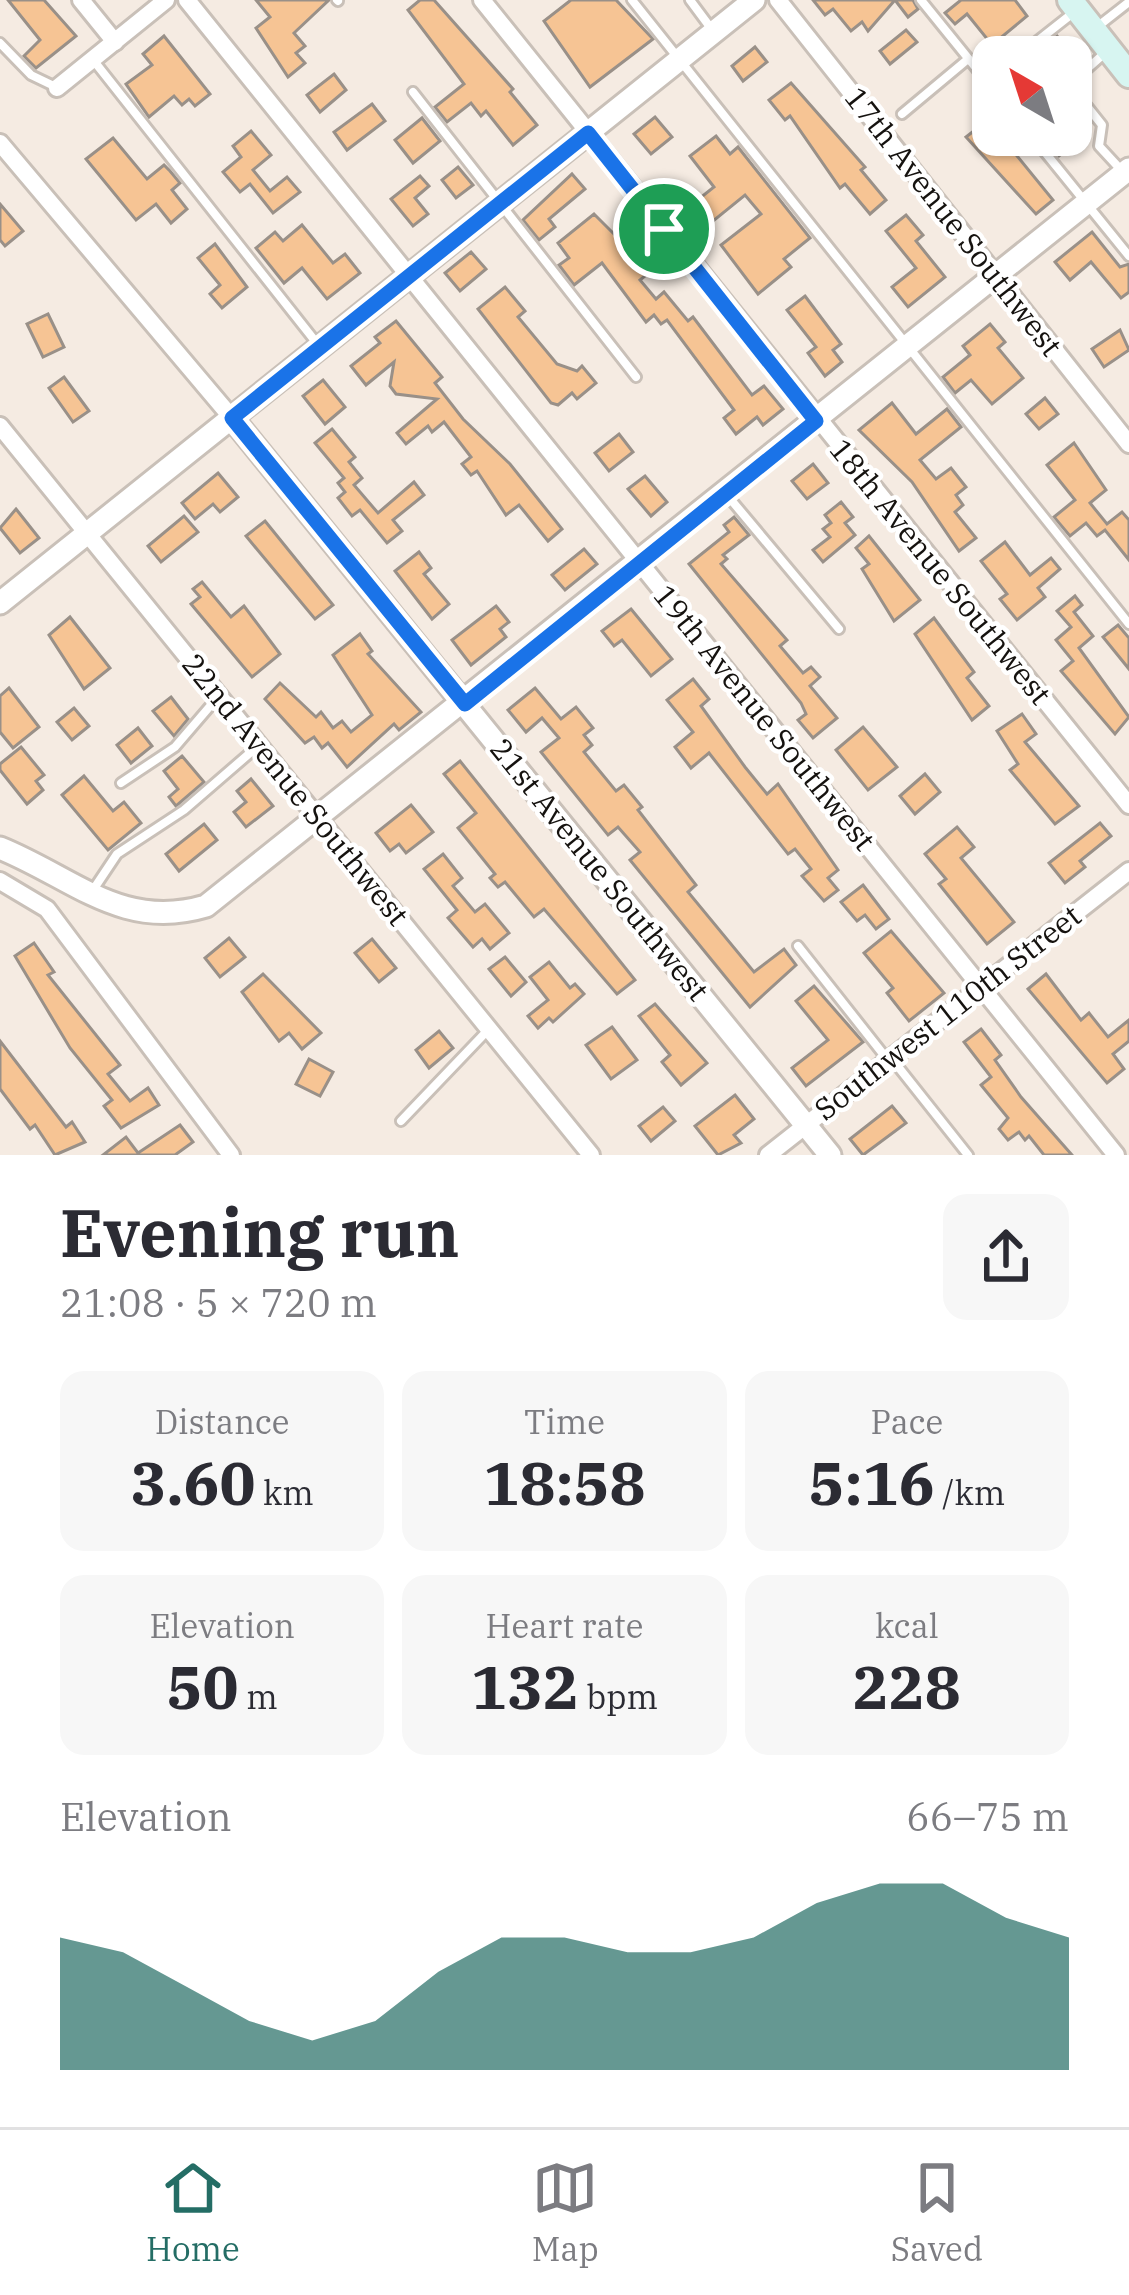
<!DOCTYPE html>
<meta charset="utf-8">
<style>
:root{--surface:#fff;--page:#f7f7f7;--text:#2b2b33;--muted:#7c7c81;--line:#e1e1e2;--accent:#246d65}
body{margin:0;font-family:"IBM Plex Serif",serif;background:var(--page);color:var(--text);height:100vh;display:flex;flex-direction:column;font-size:45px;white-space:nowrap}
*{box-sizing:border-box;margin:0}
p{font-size:39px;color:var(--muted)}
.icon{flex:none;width:66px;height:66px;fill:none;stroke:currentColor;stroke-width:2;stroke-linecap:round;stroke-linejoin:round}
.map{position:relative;height:1155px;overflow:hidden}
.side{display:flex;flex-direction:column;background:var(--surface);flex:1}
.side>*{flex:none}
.needle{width:78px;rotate:321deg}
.fabs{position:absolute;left:972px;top:36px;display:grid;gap:24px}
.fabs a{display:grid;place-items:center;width:120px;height:120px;border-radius:24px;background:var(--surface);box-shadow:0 3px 9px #0004;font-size:60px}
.pin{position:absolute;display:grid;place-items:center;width:102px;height:102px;color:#fff;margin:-51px;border:6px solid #fff;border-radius:50%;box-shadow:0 3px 12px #0007}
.round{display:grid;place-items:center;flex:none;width:126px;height:126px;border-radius:24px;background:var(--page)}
.headline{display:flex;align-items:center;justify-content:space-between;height:204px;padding:0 60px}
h1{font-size:66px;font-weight:700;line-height:90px}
.stats{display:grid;grid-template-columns:repeat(3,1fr);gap:18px;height:204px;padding:12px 60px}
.stats div{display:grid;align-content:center;border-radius:24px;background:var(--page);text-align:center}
.stats b{font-size:60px;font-weight:700}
.stats small{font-size:33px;font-weight:400}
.stats p{font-size:33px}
.chart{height:336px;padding:24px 60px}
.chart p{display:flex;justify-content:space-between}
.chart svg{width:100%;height:216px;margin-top:12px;fill:var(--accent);opacity:.7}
.tabs{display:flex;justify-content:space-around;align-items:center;height:168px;border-top:3px solid var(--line);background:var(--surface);font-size:33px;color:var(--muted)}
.tabs a{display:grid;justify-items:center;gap:6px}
.tabs .selected{color:var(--accent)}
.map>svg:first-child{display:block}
</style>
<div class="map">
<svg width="1129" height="1155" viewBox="0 0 1129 1155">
<rect width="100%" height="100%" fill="#f5ebe2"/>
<!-- building -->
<g fill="#f6c494" stroke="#999088" stroke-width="3">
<path d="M 8,0 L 44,0 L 76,36 L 36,68 L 24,56 L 40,40 Z"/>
<path d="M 256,0 L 329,0 L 294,33 L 305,46 L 296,53 L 305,63 L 288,77 L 256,28 L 270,17 Z"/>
<path d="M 420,0 L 434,0 L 513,89 L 510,92 L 537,125 L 513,145 L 486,111 L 481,116 L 471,103 L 447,122 L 435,107 L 464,84 L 408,10 Z"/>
<path d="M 571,0 L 616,0 L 653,39 L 590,87 L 544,21 Z"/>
<path d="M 813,0 L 913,0 L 918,9 L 908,17 L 895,0 L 868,31 L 862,22 L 851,31 L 833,9 L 825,15 Z"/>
<path d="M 961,0 L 1015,0 L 1027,16 L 992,45 L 967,14 L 955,24 L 945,13 Z"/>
<path d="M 906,30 L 917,42 L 890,64 L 880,51 Z"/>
<path d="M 164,36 L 210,94 L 195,106 L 189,99 L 182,105 L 174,96 L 149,117 L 126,84 L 152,65 L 143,54 Z"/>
<path d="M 1057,36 L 1074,57 L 1030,57 Z"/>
<path d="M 755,47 L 767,62 L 743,81 L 732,66 Z"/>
<path d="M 334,74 L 346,90 L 320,112 L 307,95 Z"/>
<path d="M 791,83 L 865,167 L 861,170 L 886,200 L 870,214 L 845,184 L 840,188 L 790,116 L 785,120 L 769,100 Z"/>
<path d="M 372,104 L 385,121 L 347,150 L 334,132 Z"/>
<path d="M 655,117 L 672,137 L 651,154 L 634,134 Z"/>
<path d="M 422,118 L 440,141 L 413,163 L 395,140 Z"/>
<path d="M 980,126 L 989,137 L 1000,135 L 1053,200 L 1036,214 L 966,137 Z"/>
<path d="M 251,131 L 271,155 L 253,170 L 270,191 L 287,177 L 300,192 L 273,213 L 250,184 L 240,192 L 223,172 L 241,157 L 233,146 Z"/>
<path d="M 1042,135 L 1085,135 L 1059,156 Z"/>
<path d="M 716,136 L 730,154 L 738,147 L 810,238 L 784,259 L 791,267 L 758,294 L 721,245 L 761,214 L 745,195 L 707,226 L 690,206 L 714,187 L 690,156 Z"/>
<path d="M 113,138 L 147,179 L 164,165 L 170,171 L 180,183 L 172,190 L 187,209 L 171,223 L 156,204 L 136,220 L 86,159 Z"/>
<path d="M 458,167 L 473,185 L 456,198 L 442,180 Z"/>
<path d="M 572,174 L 585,189 L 549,219 L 555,227 L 539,240 L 523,220 Z"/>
<path d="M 420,176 L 429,186 L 415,198 L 428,214 L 413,226 L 391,199 Z"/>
<path d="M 0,204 L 23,231 L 5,246 L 0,240 Z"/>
<path d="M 594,214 L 627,247 L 634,241 L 656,267 L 640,280 L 656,299 L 664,292 L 688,321 L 693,317 L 752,395 L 764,386 L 783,409 L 763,425 L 757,417 L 736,434 L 724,418 L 734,410 L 667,320 L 661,324 L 654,315 L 646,322 L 602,263 L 574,285 L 559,265 L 569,258 L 558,243 Z"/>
<path d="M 906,215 L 923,235 L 916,241 L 945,277 L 908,307 L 892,287 L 916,268 L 886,231 Z"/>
<path d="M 302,225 L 333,263 L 345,254 L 360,273 L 327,299 L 302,268 L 284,283 L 256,248 L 275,232 L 283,241 Z"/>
<path d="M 1092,232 L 1120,267 L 1129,264 L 1129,292 L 1121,298 L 1091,262 L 1070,280 L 1055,262 Z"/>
<path d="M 215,244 L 247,287 L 222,308 L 210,294 L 220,285 L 198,258 Z"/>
<path d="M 471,252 L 486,269 L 460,291 L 445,273 Z"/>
<path d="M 505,287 L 525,311 L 518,317 L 557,364 L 577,371 L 582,366 L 596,383 L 577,399 L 572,393 L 558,405 L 551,403 L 478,309 Z"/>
<path d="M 805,296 L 841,344 L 833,350 L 842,362 L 825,376 L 808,353 L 816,347 L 787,310 Z"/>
<path d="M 48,314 L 64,347 L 43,357 L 27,324 Z"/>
<path d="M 396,321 L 442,377 L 435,383 L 463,419 L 510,464 L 562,529 L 548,541 L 519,505 L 506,515 L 477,471 L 471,475 L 462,464 L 471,457 L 444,422 L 432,432 L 428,426 L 406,444 L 397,433 L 437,399 L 396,394 L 390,386 L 394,362 L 366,385 L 351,366 L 380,343 L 375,337 Z"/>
<path d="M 990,324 L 1005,342 L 998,348 L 1023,378 L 992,404 L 971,380 L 955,393 L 943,377 L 970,355 L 963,346 Z"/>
<path d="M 1120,330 L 1129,350 L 1104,367 L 1092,349 Z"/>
<path d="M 64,377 L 89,411 L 73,422 L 49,388 Z"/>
<path d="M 323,380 L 345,407 L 325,424 L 303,396 Z"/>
<path d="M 1045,398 L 1058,414 L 1039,429 L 1026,414 Z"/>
<path d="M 892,403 L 916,434 L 947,409 L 961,427 L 920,460 L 936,479 L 951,468 L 966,487 L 956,495 L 963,505 L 955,512 L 976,538 L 959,551 L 912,482 L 859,430 Z"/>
<path d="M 332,429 L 355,457 L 349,462 L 362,478 L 354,485 L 378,513 L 414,482 L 424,495 L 393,520 L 402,531 L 387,543 L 360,510 L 352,516 L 338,498 L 345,492 L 338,483 L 344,478 L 315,443 Z"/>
<path d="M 619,434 L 633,452 L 609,471 L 595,453 Z"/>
<path d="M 1074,443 L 1106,490 L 1090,503 L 1107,524 L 1122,512 L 1129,520 L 1129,560 L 1105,530 L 1097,536 L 1086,523 L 1070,536 L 1054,517 L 1075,500 L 1047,465 Z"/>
<path d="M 813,464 L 828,483 L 807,499 L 792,481 Z"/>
<path d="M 218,473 L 238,497 L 220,512 L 213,504 L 195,519 L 182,503 Z"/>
<path d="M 645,476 L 667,502 L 651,516 L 628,489 Z"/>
<path d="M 841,502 L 853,517 L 845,523 L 855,535 L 823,562 L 813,550 L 830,537 L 823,529 L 831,523 L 825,515 Z"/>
<path d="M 16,509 L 39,538 L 20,553 L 0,528 Z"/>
<path d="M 184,516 L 198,532 L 161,562 L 148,546 Z"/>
<path d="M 734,517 L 749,535 L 723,555 L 727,559 L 721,564 L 787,640 L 780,646 L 803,673 L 811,667 L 820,677 L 810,686 L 837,718 L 813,738 L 798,720 L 806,714 L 801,703 L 689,564 L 729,532 L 724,525 Z"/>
<path d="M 265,521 L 333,605 L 315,619 L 246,536 Z"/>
<path d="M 869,536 L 920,600 L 894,621 L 862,569 L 869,564 L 856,548 Z"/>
<path d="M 1005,542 L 1030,575 L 1051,558 L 1060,569 L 1038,588 L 1045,597 L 1017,620 L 1000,599 L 1007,594 L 981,561 Z"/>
<path d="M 584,549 L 597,564 L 565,590 L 552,575 Z"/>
<path d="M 419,552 L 431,568 L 424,574 L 449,604 L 432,619 L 395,571 Z"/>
<path d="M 202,582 L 231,617 L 244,606 L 280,654 L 252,677 L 191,604 L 200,597 L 193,589 Z"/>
<path d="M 1075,596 L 1082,605 L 1074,612 L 1093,636 L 1079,648 L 1129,717 L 1115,734 L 1061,671 L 1073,661 L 1056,640 L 1071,627 L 1057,611 Z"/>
<path d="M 496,606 L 509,622 L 500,629 L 506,637 L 471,665 L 452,640 Z"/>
<path d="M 631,609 L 672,659 L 651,676 L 622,640 L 614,646 L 602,631 Z"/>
<path d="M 70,617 L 110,668 L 84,689 L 49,635 Z"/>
<path d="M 934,618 L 974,672 L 967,678 L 989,706 L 972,720 L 915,634 Z"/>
<path d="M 1118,625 L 1129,638 L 1129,669 L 1103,637 Z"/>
<path d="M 360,634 L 372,651 L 368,654 L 421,712 L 399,730 L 394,724 L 347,767 L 328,743 L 322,748 L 314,737 L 305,743 L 265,699 L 280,683 L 316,717 L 321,712 L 333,728 L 342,721 L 351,732 L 372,715 L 333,655 Z"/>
<path d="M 693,679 L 709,699 L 701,706 L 745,767 L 767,794 L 778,784 L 838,870 L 828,878 L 838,890 L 824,901 L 802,876 L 811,869 L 795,849 L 788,854 L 709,753 L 691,768 L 675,747 L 693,732 L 667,700 Z"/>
<path d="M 9,688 L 39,727 L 13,748 L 0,732 L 0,696 Z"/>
<path d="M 535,688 L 561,719 L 576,707 L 593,728 L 584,735 L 592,745 L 584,752 L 616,791 L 624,785 L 642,807 L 638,810 L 696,885 L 688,892 L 754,972 L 784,949 L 796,965 L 750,1007 L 630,860 L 640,852 L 618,827 L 608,835 L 541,752 L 559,738 L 542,718 L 526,732 L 508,710 Z"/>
<path d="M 171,697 L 188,719 L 174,736 L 153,711 Z"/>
<path d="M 74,708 L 89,726 L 72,740 L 57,722 Z"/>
<path d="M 1022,714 L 1036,734 L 1025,742 L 1079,806 L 1055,824 L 1010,770 L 1018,764 L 997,731 Z"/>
<path d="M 863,727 L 897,767 L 868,790 L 836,750 Z"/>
<path d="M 138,728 L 152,746 L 131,763 L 117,745 Z"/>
<path d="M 21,747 L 44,775 L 36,781 L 43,790 L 27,804 L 0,770 L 0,764 Z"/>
<path d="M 182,756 L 204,782 L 176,806 L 169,797 L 178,789 L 164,771 Z"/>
<path d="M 460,761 L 635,980 L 617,994 L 544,909 L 534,917 L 505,882 L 498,887 L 490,878 L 495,874 L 458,828 L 476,813 L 444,774 Z"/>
<path d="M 925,774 L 940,792 L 915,814 L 900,796 Z"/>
<path d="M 84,776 L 113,811 L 124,802 L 141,823 L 108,850 L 62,795 Z"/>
<path d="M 251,779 L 273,806 L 246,827 L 234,812 L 246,802 L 237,791 Z"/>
<path d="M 411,805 L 433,832 L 406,853 L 399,844 L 390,851 L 376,833 Z"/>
<path d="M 1100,823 L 1111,836 L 1080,861 L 1085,867 L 1065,883 L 1049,863 Z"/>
<path d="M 204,824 L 217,840 L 179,871 L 166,854 Z"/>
<path d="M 957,827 L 974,847 L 961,858 L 1014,922 L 987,944 L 939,884 L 946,879 L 925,854 Z"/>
<path d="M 443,854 L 462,878 L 453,886 L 475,912 L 485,904 L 509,933 L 490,949 L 482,939 L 473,947 L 448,918 L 457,910 L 424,869 Z"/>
<path d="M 863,885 L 889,919 L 876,929 L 865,915 L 857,921 L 841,902 Z"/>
<path d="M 891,931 L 944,993 L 909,1021 L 887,993 L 893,988 L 864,953 Z"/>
<path d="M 229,938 L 245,957 L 220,977 L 205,958 Z"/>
<path d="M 372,939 L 396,968 L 379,982 L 355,953 Z"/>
<path d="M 34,943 L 54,972 L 48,975 L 120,1065 L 108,1074 L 130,1101 L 148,1088 L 159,1105 L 121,1128 L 104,1106 L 112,1100 L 70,1048 L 15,956 Z"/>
<path d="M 505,957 L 526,982 L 511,996 L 489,969 Z"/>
<path d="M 549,962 L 570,988 L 575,984 L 584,994 L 553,1022 L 549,1018 L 538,1028 L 528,1016 L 548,1000 L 530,977 Z"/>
<path d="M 263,974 L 321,1033 L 302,1049 L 289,1033 L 279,1041 L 242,992 Z"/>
<path d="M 1046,974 L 1081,1020 L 1089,1013 L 1108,1037 L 1129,1020 L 1129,1041 L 1113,1054 L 1124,1069 L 1107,1083 L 1028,989 Z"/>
<path d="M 814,986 L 863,1042 L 806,1086 L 792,1068 L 828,1040 L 796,1001 Z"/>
<path d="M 655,1004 L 707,1063 L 681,1085 L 662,1062 L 670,1055 L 639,1016 Z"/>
<path d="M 612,1027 L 637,1060 L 611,1079 L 586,1045 Z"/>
<path d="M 981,1029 L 1001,1055 L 995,1060 L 1021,1097 L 1072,1155 L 1044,1155 L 1029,1136 L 1025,1140 L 1019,1132 L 1008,1140 L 999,1129 L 1008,1118 L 981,1085 L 991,1077 L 964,1042 Z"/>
<path d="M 439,1031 L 453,1048 L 429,1068 L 416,1050 Z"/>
<path d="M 0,1041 L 66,1127 L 72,1122 L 85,1142 L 55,1155 L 35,1125 L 30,1129 L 0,1089 Z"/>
<path d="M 309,1059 L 333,1072 L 320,1096 L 296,1084 Z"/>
<path d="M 735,1095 L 754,1119 L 734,1135 L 741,1143 L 718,1155 L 695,1126 Z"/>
<path d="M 892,1106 L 906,1123 L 863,1155 L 850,1139 Z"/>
<path d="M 663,1107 L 675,1121 L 651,1141 L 639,1126 Z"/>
<path d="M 180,1125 L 193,1142 L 175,1155 L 103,1155 L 126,1137 L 138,1153 Z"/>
</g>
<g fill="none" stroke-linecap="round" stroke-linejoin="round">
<defs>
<g id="service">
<path d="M 337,0 L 338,1"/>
<path d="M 632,0 L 1129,624"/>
<path d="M 690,0 L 713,31"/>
<path d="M 921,0 L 993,89"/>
<path d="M 1097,27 L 1129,2"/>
<path d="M 0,43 L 31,75 L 56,87"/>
<path d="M 1017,57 L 1073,13"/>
<path d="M 94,61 L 319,346"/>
<path d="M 1071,83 L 1106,52"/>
<path d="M 1071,86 L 1102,125 L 1099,146 L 1123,172"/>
<path d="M 413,92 L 636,377"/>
<path d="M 902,114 L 968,59"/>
<path d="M 1031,135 L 1129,256"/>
<path d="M 727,495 L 839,629"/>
<path d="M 121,783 L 175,747 L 217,698"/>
<path d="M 91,893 L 117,854 L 184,810 L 258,746"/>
<path d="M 798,946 L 887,1059"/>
<path d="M 892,1059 L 968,1155"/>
<path d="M 401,1121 L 488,1030"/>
</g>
<g id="minor">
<path d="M 81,0 L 115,42"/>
<path d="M 187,0 L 1116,1155"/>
<path d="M 482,0 L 1129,805"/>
<path d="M 778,0 L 1129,444"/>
<path d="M 57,88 L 166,0"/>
<path d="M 0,143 L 232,418"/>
<path d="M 0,426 L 591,1155"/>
<path d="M 0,881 L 47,909 L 231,1155"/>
<path d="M 768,1155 L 1129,871"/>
</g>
<g id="tertiary">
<path d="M 232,418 L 830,1155"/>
<path d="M 0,603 L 754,0"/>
<path d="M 0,848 C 74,878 122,931 206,906 L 1129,169"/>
</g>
<path id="secondary" d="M 1070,0 L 1129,75"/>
</defs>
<!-- service casing -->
<use href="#service" stroke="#c9c0b8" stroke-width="14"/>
<!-- minor casing -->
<use href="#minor" stroke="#c9c0b8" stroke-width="22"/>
<!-- tertiary casing -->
<use href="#tertiary" stroke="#c9c0b8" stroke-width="27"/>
<!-- secondary casing -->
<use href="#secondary" stroke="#c9c0b8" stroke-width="30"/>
<!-- service -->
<use href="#service" stroke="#fff" stroke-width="8"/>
<!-- minor -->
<use href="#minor" stroke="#fff" stroke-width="16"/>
<!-- tertiary -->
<use href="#tertiary" stroke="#fff" stroke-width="21"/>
<!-- secondary -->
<use href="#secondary" stroke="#d7f5f1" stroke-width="24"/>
</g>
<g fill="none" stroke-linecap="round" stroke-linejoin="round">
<defs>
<path id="route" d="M 588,133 L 816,421 L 465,704 L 232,418 Z"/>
</defs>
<!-- route casing -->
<use href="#route" stroke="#fff" stroke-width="24"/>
<!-- route -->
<use href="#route" stroke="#1a73e8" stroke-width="15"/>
</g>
<g text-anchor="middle" stroke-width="9" stroke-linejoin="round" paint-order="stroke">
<!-- street labels -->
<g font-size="30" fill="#15120f" stroke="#fff">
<text transform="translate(953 222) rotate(52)" y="10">17th Avenue Southwest</text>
<text transform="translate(940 572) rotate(51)" y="10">18th Avenue Southwest</text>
<text transform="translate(764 718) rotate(51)" y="10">19th Avenue Southwest</text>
<text transform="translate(295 790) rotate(51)" y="10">22nd Avenue Southwest</text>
<text transform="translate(599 870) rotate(51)" y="10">21st Avenue Southwest</text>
<text transform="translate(948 1013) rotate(-38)" y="10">Southwest 110th Street</text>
</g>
</g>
</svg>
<div class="fabs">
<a><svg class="needle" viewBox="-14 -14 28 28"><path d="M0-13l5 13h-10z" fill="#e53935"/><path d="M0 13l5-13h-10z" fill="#7c7c81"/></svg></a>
</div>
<div class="pin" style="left:664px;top:229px;background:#1e9e55"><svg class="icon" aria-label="arrive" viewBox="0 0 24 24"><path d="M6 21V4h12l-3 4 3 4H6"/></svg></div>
</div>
<section class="side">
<div class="headline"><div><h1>Evening run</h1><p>21:08 · 5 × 720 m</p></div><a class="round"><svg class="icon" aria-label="share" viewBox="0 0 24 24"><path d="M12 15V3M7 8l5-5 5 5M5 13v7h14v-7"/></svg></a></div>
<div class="stats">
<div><p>Distance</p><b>3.60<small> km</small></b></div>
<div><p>Time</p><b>18:58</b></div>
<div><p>Pace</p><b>5:16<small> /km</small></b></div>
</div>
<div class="stats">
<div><p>Elevation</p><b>50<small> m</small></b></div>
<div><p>Heart rate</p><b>132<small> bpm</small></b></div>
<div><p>kcal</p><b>228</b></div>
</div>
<div class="chart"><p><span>Elevation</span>66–75 m</p>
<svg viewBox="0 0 160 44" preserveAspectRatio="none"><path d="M0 44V17L10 20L20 27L30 34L40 38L50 34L60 24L70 17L80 17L90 20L100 20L110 17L120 10L130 6L140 6L150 13L160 17V44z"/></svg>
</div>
</section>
<nav class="tabs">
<a class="selected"><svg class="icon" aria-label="home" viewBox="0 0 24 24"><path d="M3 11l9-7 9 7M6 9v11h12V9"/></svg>Home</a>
<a><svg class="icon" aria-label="map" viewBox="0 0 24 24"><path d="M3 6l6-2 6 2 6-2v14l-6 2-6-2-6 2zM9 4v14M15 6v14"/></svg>Map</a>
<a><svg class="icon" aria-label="saved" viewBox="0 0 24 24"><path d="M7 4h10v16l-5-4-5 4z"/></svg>Saved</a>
</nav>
